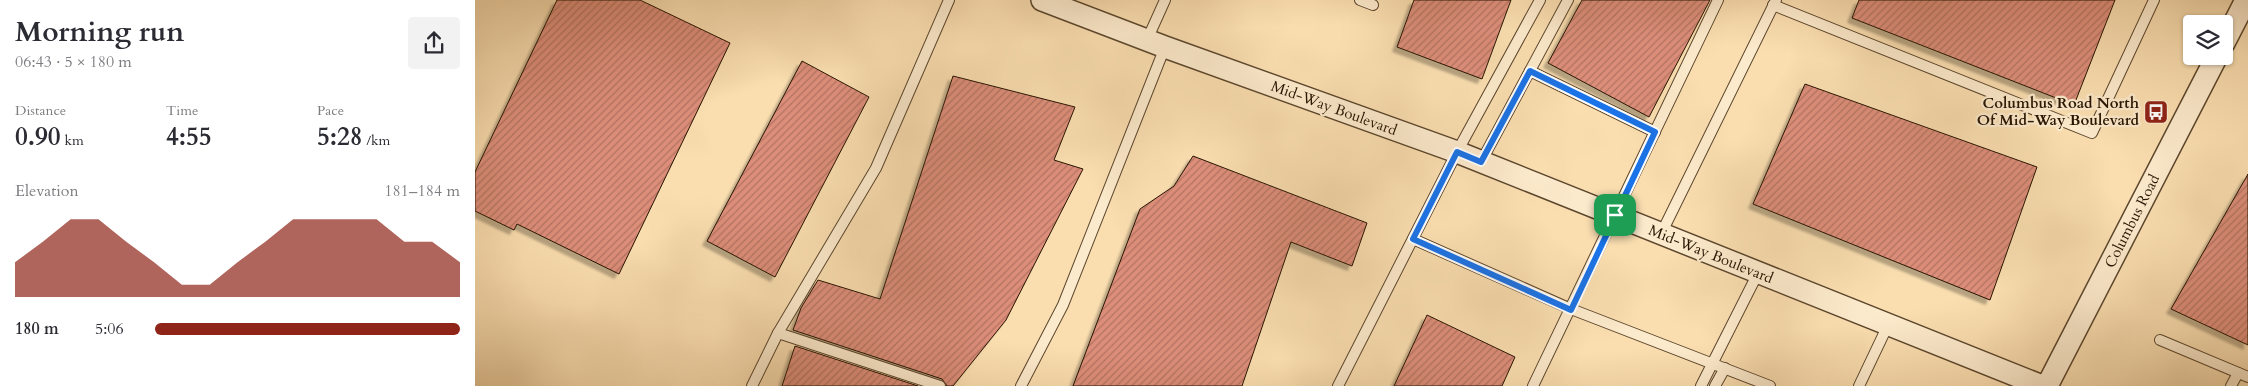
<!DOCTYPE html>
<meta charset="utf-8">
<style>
:root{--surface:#fff;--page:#f2f2f3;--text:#2b2b33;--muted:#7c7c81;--accent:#8f2418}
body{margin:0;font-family:Cardo,serif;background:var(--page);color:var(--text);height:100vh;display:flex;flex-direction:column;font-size:19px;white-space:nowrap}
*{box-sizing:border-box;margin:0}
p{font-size:16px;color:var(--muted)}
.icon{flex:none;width:28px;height:28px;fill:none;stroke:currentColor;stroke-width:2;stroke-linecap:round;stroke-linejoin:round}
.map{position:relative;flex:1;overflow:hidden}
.details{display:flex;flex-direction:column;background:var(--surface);width:475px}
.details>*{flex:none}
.tools{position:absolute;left:1708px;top:15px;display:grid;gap:10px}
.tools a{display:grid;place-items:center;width:50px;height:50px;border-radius:5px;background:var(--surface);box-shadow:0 1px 4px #0004;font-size:25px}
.pin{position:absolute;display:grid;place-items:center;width:42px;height:42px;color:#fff;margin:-21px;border-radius:10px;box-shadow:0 2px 8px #0006}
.round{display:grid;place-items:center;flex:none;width:52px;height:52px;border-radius:5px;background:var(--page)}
.overview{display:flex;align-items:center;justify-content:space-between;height:85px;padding:0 15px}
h1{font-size:28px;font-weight:700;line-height:38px}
.stats{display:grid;grid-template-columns:repeat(3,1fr);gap:8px;height:85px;padding:5px 15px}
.stats div{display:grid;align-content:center}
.stats b{font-size:25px;font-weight:700}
.stats small{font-size:14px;font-weight:400}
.stats p{font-size:14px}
.chart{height:140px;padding:10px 15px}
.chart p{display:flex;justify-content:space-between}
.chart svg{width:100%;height:90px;margin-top:5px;fill:var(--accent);opacity:.7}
ul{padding:0 15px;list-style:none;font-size:16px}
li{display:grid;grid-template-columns:80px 60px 1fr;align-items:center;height:38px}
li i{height:12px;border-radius:6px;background:var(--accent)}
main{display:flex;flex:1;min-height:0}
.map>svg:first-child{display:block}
</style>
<main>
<section class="details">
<div class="overview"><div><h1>Morning run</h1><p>06:43 · 5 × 180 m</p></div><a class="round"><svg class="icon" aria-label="share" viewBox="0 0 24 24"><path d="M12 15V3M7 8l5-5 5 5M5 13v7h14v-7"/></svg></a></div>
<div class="stats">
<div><p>Distance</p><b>0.90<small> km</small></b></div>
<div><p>Time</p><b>4:55</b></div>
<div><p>Pace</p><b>5:28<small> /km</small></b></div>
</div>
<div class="chart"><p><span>Elevation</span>181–184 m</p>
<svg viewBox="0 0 160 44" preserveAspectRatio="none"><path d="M0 44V27L10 17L20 6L30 6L40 17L50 27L60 38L70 38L80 27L90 17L100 6L110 6L120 6L130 6L140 17L150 17L160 27V44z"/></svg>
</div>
<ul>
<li><b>180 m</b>5:06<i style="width:100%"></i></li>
</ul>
</section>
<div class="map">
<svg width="1773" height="386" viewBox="0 0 1773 386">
<defs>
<pattern id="building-hatch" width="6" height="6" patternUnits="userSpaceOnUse" patternTransform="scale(1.25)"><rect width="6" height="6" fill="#dd8e7a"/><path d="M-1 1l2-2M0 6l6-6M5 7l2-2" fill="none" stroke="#b37362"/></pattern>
<filter id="shadow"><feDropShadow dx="-4.5" dy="4.5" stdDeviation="1" flood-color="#0004"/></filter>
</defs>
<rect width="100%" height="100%" fill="#fadeb0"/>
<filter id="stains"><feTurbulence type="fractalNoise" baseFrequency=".004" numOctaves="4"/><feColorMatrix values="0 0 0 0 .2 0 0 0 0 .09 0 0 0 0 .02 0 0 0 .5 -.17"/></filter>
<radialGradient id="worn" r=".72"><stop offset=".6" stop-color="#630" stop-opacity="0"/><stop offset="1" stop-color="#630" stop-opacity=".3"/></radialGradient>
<!-- building -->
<g fill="url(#building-hatch)" stroke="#271401" filter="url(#shadow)">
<path d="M 82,0 L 165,0 L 255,43 L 144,274 L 42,224 L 39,230 L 0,211 L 0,172 Z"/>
<path d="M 939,0 L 1036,0 L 1007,79 L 922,47 Z"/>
<path d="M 1107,0 L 1235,0 L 1174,117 L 1073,63 Z"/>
<path d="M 1384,0 L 1640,0 L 1599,105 L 1377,18 Z"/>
<path d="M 327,61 L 394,97 L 300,277 L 232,241 Z"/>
<path d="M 478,76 L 600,107 L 579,160 L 608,169 L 531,320 L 478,386 L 472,386 L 467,379 L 318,330 L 326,308 L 343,280 L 405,299 Z"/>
<path d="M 1330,84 L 1562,167 L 1515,300 L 1278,204 Z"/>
<path d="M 718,156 L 892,223 L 877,266 L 816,242 L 767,386 L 598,386 L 665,209 L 699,186 Z"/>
<path d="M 1773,174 L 1773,345 L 1696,309 Z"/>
<path d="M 952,315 L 1040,357 L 1027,386 L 919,386 Z"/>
<path d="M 320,346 L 443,386 L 307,386 Z"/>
</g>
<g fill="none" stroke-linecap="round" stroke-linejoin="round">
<defs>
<g id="service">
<path d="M 885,0 L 898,5"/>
<path d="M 1298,5 L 1617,133 L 1679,0"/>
<path d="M 672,40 L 690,0"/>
<path d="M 1055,71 L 1180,132"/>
<path d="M 1006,162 L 1093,0"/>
<path d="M 1186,234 L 1301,0"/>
<path d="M 938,239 L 1096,309 L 1295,386"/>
<path d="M 1685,340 L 1773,377"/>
<path d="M 277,386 L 303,333"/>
<path d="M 465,386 L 303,333 L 401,168 L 474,0"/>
<path d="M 546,386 L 588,305 L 690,47"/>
<path d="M 863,386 L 982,152 L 1065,0"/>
<path d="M 1058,386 L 1243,0"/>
<path d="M 1226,386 L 1283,273"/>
<path d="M 1240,386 L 1250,368"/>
<path d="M 1384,386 L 1413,325"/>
<path d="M 1756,386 L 1763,373"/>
</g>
<g id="minor">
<path d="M 567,0 L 690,47 L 982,152 L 1567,386"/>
<path d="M 1749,43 L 1771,0"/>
<path d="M 1572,386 L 1742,56"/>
</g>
</defs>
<!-- service casing -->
<use href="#service" stroke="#5c462d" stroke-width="12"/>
<!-- minor casing -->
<use href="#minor" stroke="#5c462d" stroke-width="24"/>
<!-- service -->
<use href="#service" stroke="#fceacc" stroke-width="10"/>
<!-- minor -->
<use href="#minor" stroke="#fceacc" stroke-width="21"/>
</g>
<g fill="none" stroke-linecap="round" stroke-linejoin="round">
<defs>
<path id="route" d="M 1055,71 L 1180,132 L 1096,310 L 938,239 L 982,152 L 1006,162 Z"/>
</defs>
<!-- route casing -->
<use href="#route" stroke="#fff" stroke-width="10"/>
<!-- route -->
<use href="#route" stroke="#1a73e8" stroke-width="6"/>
</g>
<!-- icons -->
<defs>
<symbol id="bus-square" viewBox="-11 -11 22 22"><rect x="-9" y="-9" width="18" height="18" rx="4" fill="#8f2418" stroke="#fceacc"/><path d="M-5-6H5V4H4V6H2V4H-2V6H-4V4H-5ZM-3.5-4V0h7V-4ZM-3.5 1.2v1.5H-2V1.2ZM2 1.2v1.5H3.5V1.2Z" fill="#fff"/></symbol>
</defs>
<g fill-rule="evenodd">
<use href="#bus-square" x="1667" y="98" width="28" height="28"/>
</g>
<g text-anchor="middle" stroke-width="4.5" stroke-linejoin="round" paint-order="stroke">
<!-- poi labels -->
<g font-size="15" font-weight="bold" fill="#271401" stroke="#fceacc" text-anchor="end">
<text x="1664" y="108">Columbus Road North<tspan x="1664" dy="17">Of Mid-Way Boulevard</tspan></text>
</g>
<!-- street labels -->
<g font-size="15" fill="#271401" stroke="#fceacc">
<text transform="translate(859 108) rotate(20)" y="5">Mid-Way Boulevard</text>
<text transform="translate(1657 221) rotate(-63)" y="5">Columbus Road</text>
<text transform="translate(1236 254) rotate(22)" y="5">Mid-Way Boulevard</text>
</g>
</g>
<rect width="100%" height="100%" filter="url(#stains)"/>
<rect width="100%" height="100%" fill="url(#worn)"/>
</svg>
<div class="tools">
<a><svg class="icon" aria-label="layers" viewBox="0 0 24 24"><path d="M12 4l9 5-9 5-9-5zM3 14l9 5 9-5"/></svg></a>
</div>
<div class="pin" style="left:1140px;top:215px;background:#1e9e55"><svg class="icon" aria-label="arrive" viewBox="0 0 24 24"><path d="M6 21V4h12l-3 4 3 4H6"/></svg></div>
</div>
</main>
